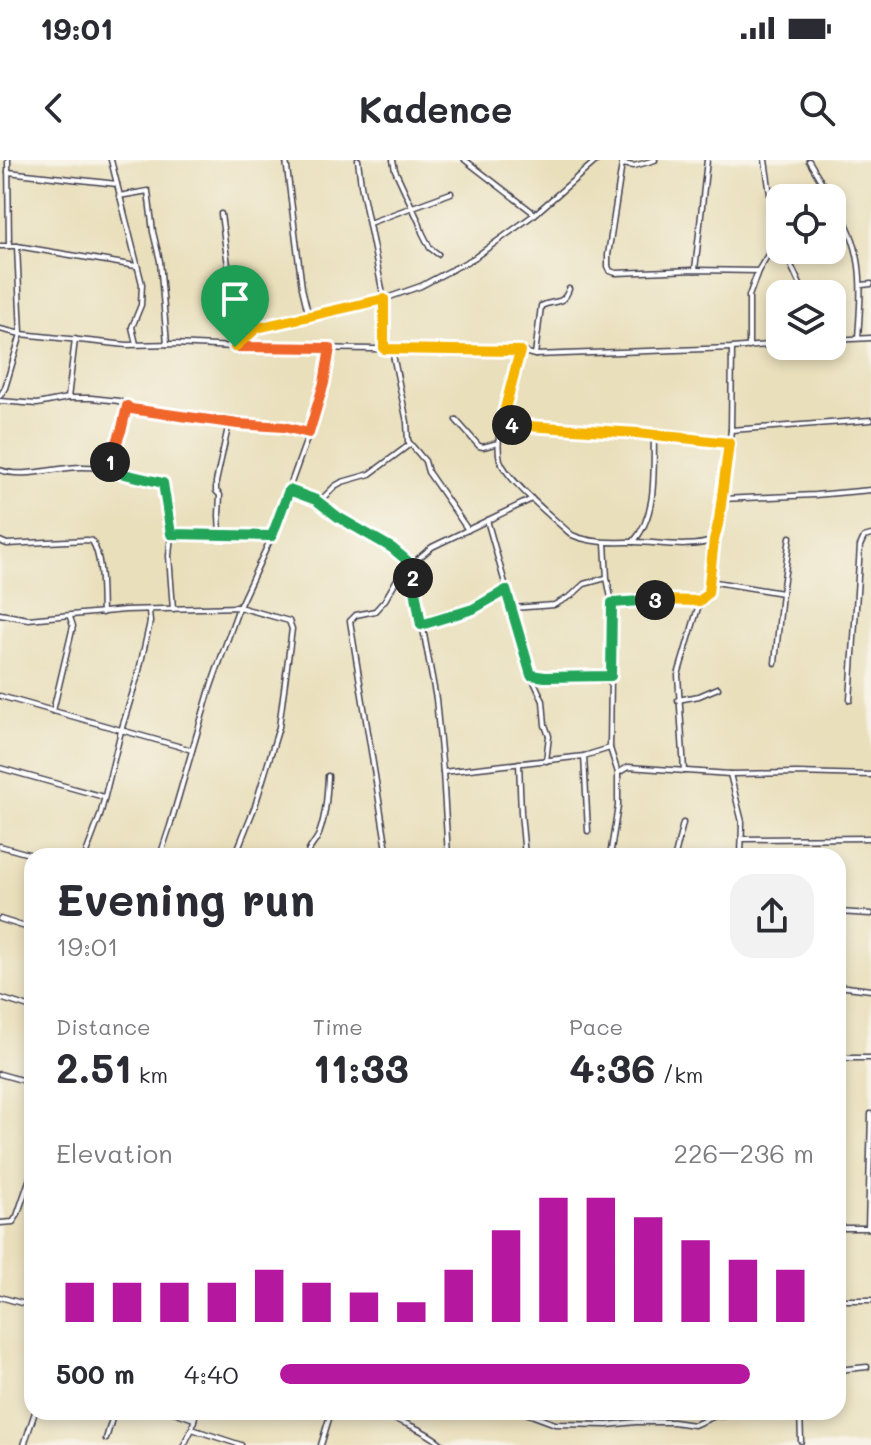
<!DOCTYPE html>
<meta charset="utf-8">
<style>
:root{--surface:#fff;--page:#f2f2f3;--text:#2b2b33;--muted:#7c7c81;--accent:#b5179e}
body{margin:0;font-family:Mali,sans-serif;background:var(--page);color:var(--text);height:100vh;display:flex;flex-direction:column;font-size:30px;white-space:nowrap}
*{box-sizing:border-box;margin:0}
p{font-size:26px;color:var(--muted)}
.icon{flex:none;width:44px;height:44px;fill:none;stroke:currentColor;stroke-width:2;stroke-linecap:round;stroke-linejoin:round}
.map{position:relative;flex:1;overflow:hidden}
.side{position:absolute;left:24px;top:688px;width:822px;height:572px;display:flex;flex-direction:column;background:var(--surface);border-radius:24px;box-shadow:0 4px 12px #0003}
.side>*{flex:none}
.tools{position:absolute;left:766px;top:24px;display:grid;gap:16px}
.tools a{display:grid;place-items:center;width:80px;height:80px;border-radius:16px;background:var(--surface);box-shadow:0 4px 12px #0003;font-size:40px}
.pin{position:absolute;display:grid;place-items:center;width:68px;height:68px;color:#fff;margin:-82px -34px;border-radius:50% 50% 50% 0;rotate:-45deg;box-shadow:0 0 8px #0007}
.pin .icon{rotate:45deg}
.km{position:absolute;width:40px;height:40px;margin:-20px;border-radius:50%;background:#222;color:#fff;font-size:22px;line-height:40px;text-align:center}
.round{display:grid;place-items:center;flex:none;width:84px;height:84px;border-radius:24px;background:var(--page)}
.overview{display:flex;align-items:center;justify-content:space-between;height:136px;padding:0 32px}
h1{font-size:44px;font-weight:700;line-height:60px}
.stats{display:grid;grid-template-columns:repeat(3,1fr);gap:12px;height:136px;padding:8px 32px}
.stats div{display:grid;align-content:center}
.stats b{font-size:40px;font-weight:700}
.stats small{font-size:22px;font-weight:400}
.stats p{font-size:22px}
.chart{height:224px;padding:16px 32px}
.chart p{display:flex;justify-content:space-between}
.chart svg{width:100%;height:144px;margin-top:8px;stroke:var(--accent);stroke-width:6}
ul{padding:0 32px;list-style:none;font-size:26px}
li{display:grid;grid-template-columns:128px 96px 1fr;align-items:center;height:60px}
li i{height:20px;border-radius:10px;background:var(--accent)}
.status{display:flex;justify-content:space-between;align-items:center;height:56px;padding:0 40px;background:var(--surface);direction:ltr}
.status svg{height:22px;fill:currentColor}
header{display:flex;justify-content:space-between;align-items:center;height:104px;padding:0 32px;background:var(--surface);font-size:36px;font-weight:700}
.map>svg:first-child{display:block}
</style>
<div class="status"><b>19:01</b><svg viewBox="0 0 49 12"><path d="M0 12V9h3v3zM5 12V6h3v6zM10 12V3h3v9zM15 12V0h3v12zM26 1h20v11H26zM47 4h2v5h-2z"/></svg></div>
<header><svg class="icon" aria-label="back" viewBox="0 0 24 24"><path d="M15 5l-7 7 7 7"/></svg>Kadence<svg class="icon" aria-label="search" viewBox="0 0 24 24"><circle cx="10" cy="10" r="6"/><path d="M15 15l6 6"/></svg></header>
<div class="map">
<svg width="871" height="1285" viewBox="0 0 871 1285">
<rect width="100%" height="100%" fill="#f7f3e8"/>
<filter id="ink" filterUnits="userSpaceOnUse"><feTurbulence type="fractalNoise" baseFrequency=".0125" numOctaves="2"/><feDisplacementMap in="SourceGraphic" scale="16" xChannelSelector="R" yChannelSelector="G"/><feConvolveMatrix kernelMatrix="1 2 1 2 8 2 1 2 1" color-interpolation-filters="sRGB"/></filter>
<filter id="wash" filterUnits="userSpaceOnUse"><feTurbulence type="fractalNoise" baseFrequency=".006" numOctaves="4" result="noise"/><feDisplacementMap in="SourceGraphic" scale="32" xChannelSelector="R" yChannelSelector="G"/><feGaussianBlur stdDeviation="1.8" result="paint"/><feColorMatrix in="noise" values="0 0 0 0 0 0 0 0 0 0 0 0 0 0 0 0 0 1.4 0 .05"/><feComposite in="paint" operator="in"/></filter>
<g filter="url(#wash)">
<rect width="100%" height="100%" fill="#e9dfbb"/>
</g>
<g filter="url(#ink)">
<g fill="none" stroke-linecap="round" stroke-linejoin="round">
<defs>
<g id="street">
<path d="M 8,0 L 9,86"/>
<path d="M 111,0 L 142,124 L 141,145 L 132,167 L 136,184"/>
<path d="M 286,0 L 302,128 L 309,157"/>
<path d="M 358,0 L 361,25 L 384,139 L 384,189"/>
<path d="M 393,0 L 395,10 L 419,62 L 422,72 L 430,88 L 438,94"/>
<path d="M 465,0 L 535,54"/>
<path d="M 620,0 L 622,4 L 634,6 L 655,0"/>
<path d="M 809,1 L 831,38"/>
<path d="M 622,4 L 608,95 L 608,106 L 610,111 L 616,113 L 695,110 L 758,111"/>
<path d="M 8,12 L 117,24"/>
<path d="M 119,36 L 148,31 L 153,72 L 160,101 L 167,184"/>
<path d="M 832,39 C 865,87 862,122 858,178"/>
<path d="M 221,54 L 236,164 L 242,170 L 254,168"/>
<path d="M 369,63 L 451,33"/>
<path d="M 0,86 L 17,86 L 136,106"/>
<path d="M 784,90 L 801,127"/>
<path d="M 695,110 L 707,0"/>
<path d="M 862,125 L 871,124"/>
<path d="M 0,169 L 21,174 L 127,185 L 174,184 L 235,187 L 520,191 L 535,195 L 732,188 L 780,184"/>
<path d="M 832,180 L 871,178"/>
<path d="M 235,187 L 257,168 L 384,139 L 421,126 L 474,98 L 535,54 L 597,0"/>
<path d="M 749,187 L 749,136 L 758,111 L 778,78 L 771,57 L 771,41 L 765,0"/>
<path d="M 392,190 L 407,262 L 408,281 L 425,301 L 428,312 L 468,370"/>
<path d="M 520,191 C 512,219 493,273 500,300 C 506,319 555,360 572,375 C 593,384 614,382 636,382 C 662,383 690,389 714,380"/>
<path d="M 535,195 L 541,146 C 555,139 563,146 569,129"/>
<path d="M 0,236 L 5,228 L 21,174 L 17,86"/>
<path d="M 68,238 L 75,179"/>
<path d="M 0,241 L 37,244 L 68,238 L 91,238 L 119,241 L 131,249 L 238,264 L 284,267 L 308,273"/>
<path d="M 456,260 L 479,286 L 483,287 L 498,283"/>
<path d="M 501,264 L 586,271 L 637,273 L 729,283"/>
<path d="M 731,270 L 871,260"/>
<path d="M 0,310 C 23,319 57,307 82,307 C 107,307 140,315 163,323 L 171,374 L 169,396 L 173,449"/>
<path d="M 107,310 L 122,268 L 127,246"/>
<path d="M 289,330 L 316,340 L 338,357 L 392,388 L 411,404 L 436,539 L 443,612 L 448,696"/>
<path d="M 721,339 L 815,335 L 871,330"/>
<path d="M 319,342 L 335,326 L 342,322 L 370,314 L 409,285"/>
<path d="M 487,360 L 531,515 L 543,541 L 545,565 L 549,576 L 546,601"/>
<path d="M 171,374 L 272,376"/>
<path d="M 220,375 L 219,355 L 220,335 L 216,331 L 216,322 L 229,263"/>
<path d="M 0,381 L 7,384 L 87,380 L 92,381 C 103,398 101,433 102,453"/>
<path d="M 633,382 C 658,355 653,310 654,275"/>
<path d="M 605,383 L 607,418 L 612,443 L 610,588 L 618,613 L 618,646 L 610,696"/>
<path d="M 709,421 L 782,433 L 790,377"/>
<path d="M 612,443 L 661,440 L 700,441"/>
<path d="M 513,448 L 554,445 L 571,436 L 584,424 L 606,418"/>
<path d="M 0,454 L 28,459 L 125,450 L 239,447 L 289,461 L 292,469 L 279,567 L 255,646 L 235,696"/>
<path d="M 421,465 L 473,449 L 506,430"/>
<path d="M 775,503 L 782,433"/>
<path d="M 531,515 L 545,517 L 611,516"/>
<path d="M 0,536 L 192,590"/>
<path d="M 678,540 L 699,536 L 718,528"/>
<path d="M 850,540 L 860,386 L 864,377 L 871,375"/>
<path d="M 53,551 L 73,466 L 70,457"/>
<path d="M 584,596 L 588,671"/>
<path d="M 519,603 L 521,653 L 525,696"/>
<path d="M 0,608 L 104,637"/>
<path d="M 684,611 L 678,515 L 700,441 L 708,433 L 714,380 L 719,360 L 731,270 L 732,188"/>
<path d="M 443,612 L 584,596 L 610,588"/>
<path d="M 618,613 L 628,607 L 730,614 L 796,613 L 871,615"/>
<path d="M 730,614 L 742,662 L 741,696"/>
<path d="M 743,679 L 871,678"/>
<path d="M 0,686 L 36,696"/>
<path d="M 85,696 L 100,656 L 121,571 L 138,515 L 150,462 L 149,451"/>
<path d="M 160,696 L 170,666 L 210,529 L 239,447 L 272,376 L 309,273 L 324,223 L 330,188"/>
<path d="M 307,696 C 309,687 316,682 319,674 C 326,655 327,635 328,616"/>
<path d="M 388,696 L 350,461 L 356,455 L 375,451 L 385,440 L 400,414 L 432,387 L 532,339"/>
<path d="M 675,696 L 683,663"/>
<path d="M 838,752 L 871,754"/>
<path d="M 0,759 L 32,769"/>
<path d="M 838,826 L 871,830"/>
<path d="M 0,838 L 32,848"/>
<path d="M 838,898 L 871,898"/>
<path d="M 0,914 L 32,923"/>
<path d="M 0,1063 L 13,1062 L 17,1056 L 32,1012"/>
<path d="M 838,1068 L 871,1068"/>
<path d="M 868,1068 L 871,954"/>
<path d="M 0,1137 L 32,1146"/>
<path d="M 838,1140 L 871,1140"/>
<path d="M 838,1210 L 867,1207"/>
<path d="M 174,1252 L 194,1259"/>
<path d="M 196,1252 L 192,1269 L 241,1285"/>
<path d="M 374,1252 C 398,1260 424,1269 443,1285"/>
<path d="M 523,1252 L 555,1264 L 607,1265 L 636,1262 L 673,1262 L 694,1265 L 715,1256 L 724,1256 L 727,1252"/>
<path d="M 800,1252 L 801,1281"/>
<path d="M 106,1279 L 114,1252"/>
<path d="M 24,1285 L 35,1252"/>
<path d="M 184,1285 L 192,1269"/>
<path d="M 321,1285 L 331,1252"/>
</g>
</defs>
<!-- street casing -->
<use href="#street" stroke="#403e4e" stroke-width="7"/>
<!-- street -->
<use href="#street" stroke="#fff" stroke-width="4"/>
</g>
</g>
<g fill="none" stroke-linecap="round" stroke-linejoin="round" filter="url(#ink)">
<defs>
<path id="split-1" d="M 110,302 L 122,268 L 127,246 L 131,249 L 238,264 L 284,267 L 309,273 L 324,223 L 330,188 L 235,187"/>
<path id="split-2" d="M 110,302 L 107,310 L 163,323 L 171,374 L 272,376 L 289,330 L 316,340 L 338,357 L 392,388 L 411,404 L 413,418"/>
<path id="split-3" d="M 413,418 L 421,465 L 473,449 L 506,430 L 531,515 L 545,517 L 611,516 L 612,443 L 655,440"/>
<path id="split-4" d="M 512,265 L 637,273 L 729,283 L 719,360 L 714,380 L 708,433 L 700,441 L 655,440"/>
<path id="split-5" d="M 235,187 L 257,168 L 384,139 L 384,189 L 520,191 L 501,264 L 512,265"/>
</defs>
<!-- split-1 casing -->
<use href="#split-1" stroke="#fff" stroke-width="16"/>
<!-- split-2 casing -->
<use href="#split-2" stroke="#fff" stroke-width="16"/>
<!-- split-3 casing -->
<use href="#split-3" stroke="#fff" stroke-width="16"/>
<!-- split-4 casing -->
<use href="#split-4" stroke="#fff" stroke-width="16"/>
<!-- split-5 casing -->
<use href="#split-5" stroke="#fff" stroke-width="16"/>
<!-- split-1 -->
<use href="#split-1" stroke="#f0652b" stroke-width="10"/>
<!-- split-2 -->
<use href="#split-2" stroke="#22a559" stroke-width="10"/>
<!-- split-3 -->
<use href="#split-3" stroke="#22a559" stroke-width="10"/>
<!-- split-4 -->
<use href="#split-4" stroke="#f5b400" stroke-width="10"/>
<!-- split-5 -->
<use href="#split-5" stroke="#f5b400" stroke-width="10"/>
</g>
</svg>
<div class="tools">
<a><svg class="icon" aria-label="locate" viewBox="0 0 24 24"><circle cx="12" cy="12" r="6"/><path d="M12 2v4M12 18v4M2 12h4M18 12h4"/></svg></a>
<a><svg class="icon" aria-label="layers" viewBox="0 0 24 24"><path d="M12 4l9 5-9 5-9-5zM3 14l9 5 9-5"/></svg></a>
</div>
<div class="pin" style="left:235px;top:187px;background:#1e9e55"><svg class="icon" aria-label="arrive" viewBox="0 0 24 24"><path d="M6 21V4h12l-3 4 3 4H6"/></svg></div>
<b class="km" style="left:110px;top:302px">1</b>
<b class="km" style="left:413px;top:418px">2</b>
<b class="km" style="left:655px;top:440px">3</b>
<b class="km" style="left:512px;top:265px">4</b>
<section class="side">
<div class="overview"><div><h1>Evening run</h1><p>19:01</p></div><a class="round"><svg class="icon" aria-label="share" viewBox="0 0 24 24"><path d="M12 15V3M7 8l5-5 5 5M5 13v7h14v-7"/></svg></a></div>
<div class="stats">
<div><p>Distance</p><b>2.51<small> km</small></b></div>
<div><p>Time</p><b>11:33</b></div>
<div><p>Pace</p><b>4:36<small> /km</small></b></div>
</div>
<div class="chart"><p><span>Elevation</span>226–236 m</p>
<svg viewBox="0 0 160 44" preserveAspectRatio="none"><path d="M5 44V32M15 44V32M25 44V32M35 44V32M45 44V28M55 44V32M65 44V35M75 44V38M85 44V28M95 44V16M105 44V6M115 44V6M125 44V12M135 44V19M145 44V25M155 44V28"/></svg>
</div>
<ul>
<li><b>500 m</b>4:40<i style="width:88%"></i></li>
</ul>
</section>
</div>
